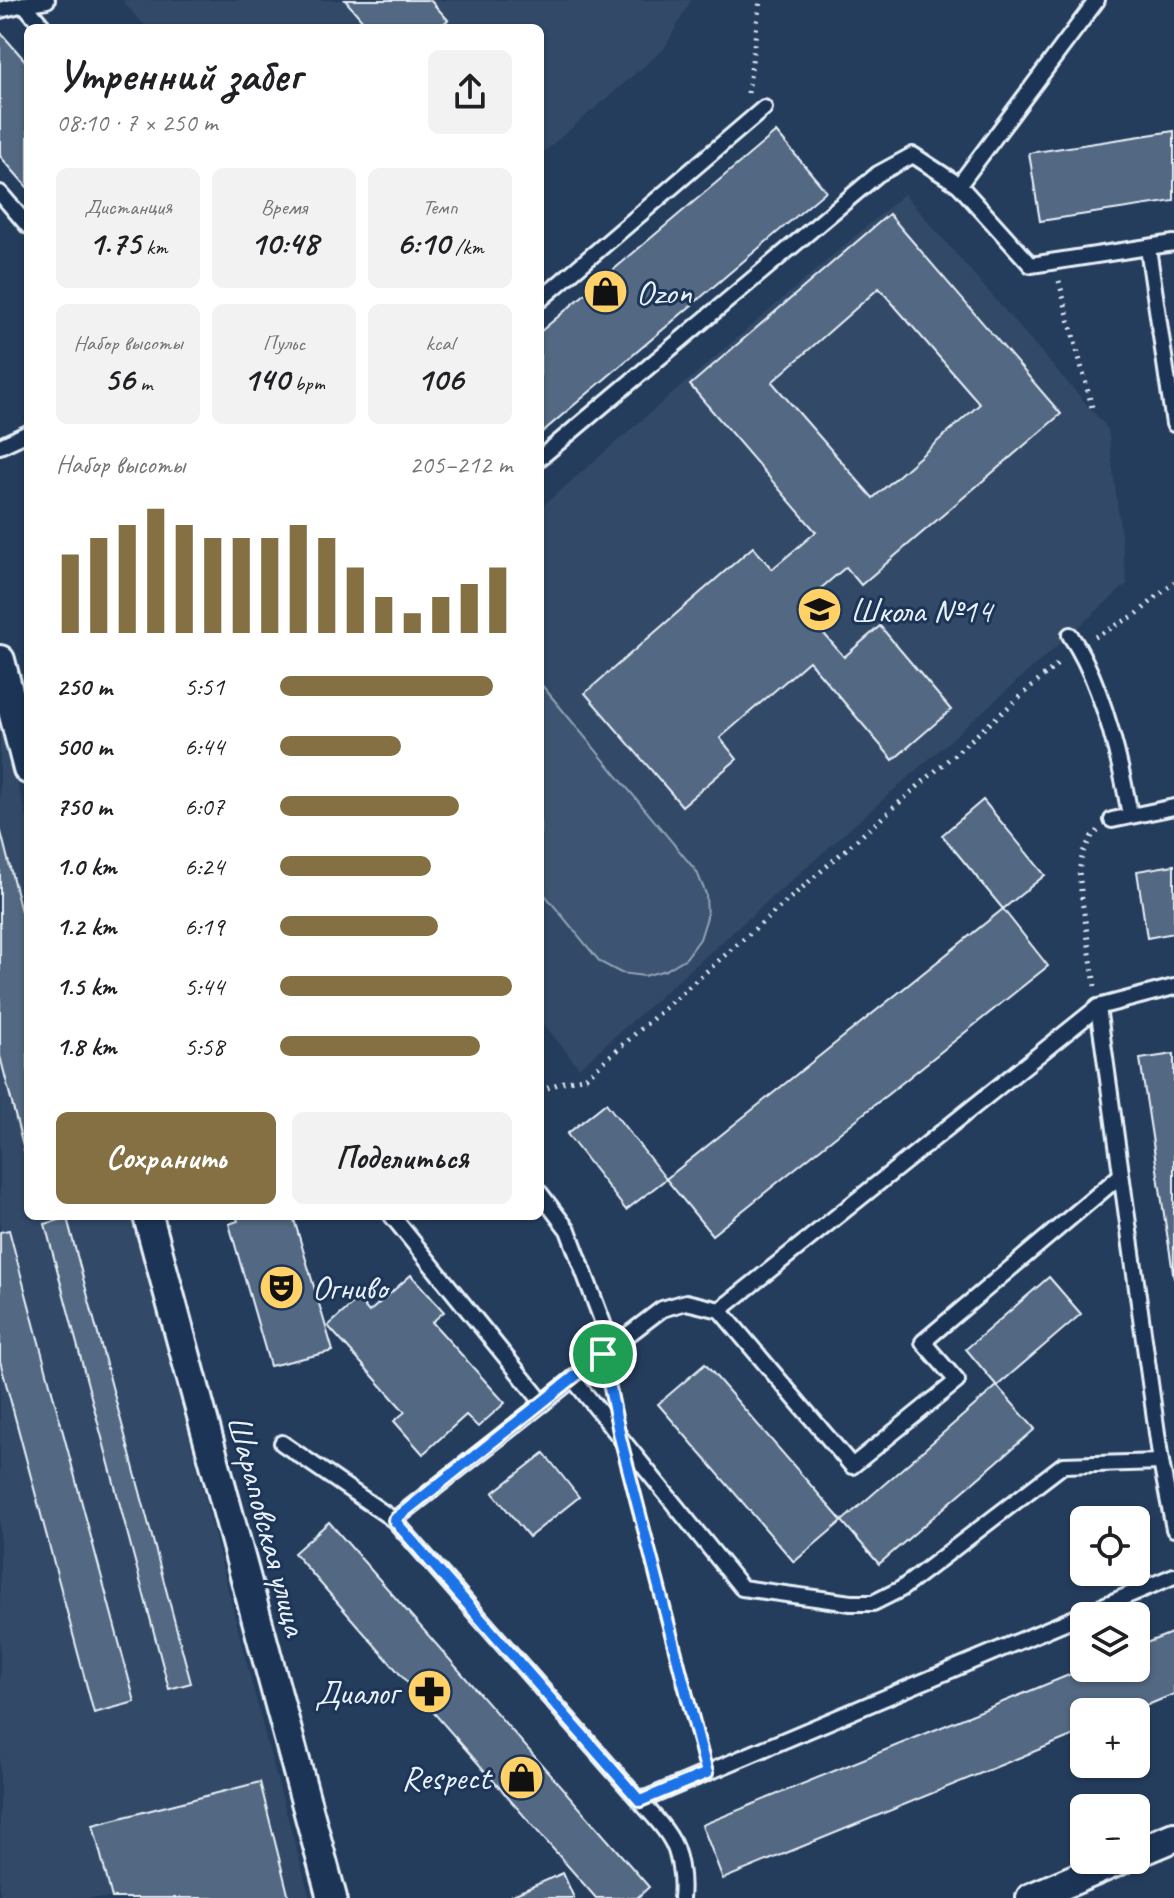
<!DOCTYPE html>
<html lang="ru">
<meta charset="utf-8">
<style>
:root{--surface:#fff;--page:#f2f2f2;--text:#202124;--muted:#757577;--accent:#847042}
body{margin:0;font-family:Caveat,sans-serif;background:var(--page);color:var(--text);height:100vh;display:flex;flex-direction:column;font-size:30px;white-space:nowrap}
*{box-sizing:border-box;margin:0}
p{font-size:26px;color:var(--muted)}
.icon{flex:none;width:44px;height:44px;fill:none;stroke:currentColor;stroke-width:2;stroke-linecap:round;stroke-linejoin:round}
.map{position:relative;flex:1;overflow:hidden}
.details{position:absolute;left:24px;top:24px;width:520px;height:1196px;display:flex;flex-direction:column;background:var(--surface);border-radius:12px;box-shadow:0 2px 6px #0004}
.details>*{flex:none}
.controls{position:absolute;left:1070px;top:1506px;display:grid;gap:16px}
.controls a{display:grid;place-items:center;width:80px;height:80px;border-radius:12px;background:var(--surface);box-shadow:0 2px 6px #0004;font-size:40px}
.pin{position:absolute;display:grid;place-items:center;width:68px;height:68px;color:#fff;margin:-34px;border:4px solid #fff;border-radius:50%;box-shadow:0 2px 8px #0007}
.round{display:grid;place-items:center;flex:none;width:84px;height:84px;border-radius:12px;background:var(--page)}
.overview{display:flex;align-items:center;justify-content:space-between;height:136px;padding:0 32px}
h1{font-size:44px;font-weight:800;line-height:60px}
.figures{display:grid;grid-template-columns:repeat(3,1fr);gap:12px;height:136px;padding:8px 32px}
.figures div{display:grid;align-content:center;border-radius:12px;background:var(--page);text-align:center}
.figures b{font-size:34px;font-weight:800}
.figures small{font-size:22px;font-weight:400}
.figures p{font-size:22px}
.chart{height:224px;padding:16px 32px}
.chart p{display:flex;justify-content:space-between}
.chart svg{width:100%;height:144px;margin-top:8px;stroke:var(--accent);stroke-width:6}
.action{display:flex;gap:16px;margin-top:auto;padding:16px 32px}
.action a{flex:1;height:92px;border-radius:12px;background:var(--accent);color:#fff;font-size:32px;font-weight:800;line-height:92px;text-align:center}
.action a+a{background:var(--page);color:var(--text)}
ul{padding:0 32px;list-style:none;font-size:26px}
li{display:grid;grid-template-columns:128px 96px 1fr;align-items:center;height:60px}
li i{height:20px;border-radius:10px;background:var(--accent)}
.map>svg:first-child{display:block}
</style>
<div class="map">
<svg width="1174" height="1898" viewBox="0 0 1174 1898">
<rect width="100%" height="100%" fill="#253d5d"/>
<filter id="ink" filterUnits="userSpaceOnUse"><feTurbulence type="fractalNoise" baseFrequency=".0125" numOctaves="2"/><feDisplacementMap in="SourceGraphic" scale="16" xChannelSelector="R" yChannelSelector="G"/><feConvolveMatrix kernelMatrix="1 2 1 2 8 2 1 2 1" color-interpolation-filters="sRGB"/></filter>
<g filter="url(#ink)">
<!-- built -->
<g fill="#334a68">
<path d="M 125,0 L 691,0 L 664,49 L 540,155 L 540,28 L 147,28 L 123,2 Z"/>
<path d="M 904,194 L 1108,429 L 1127,584 L 579,1068 L 540,1019 L 540,508 Z"/>
<path d="M 0,716 L 28,823 L 28,1216 L 133,1216 L 267,1743 L 310,1898 L 0,1898 Z"/>
</g>
<!-- green -->
<path fill="#3e5472" stroke="#93a2b5" stroke-width="2" d="M 540,683 L 697,872 L 706,894 L 707,917 L 700,939 L 686,958 L 666,970 L 644,976 L 621,973 L 600,962 L 540,889 Z"/>
<!-- building -->
<g fill="#536782" stroke="#e8f1f8" stroke-width="2" fill-rule="evenodd">
<path d="M 345,0 L 430,0 L 448,20 L 438,28 L 369,28 Z"/>
<path d="M 0,32 L 28,64 L 28,188 L 0,156 Z"/>
<path d="M 1174,131 L 1174,201 L 1040,221 L 1029,153 Z"/>
<path d="M 776,132 L 826,191 L 540,434 L 540,332 Z"/>
<path d="M 889,214 L 1061,414 L 861,585 L 846,567 L 800,606 L 844,657 L 880,626 L 951,710 L 893,760 L 809,661 L 720,738 L 737,759 L 682,806 L 585,693 L 753,547 L 772,569 L 816,532 L 690,385 ZM 879,288 L 980,404 L 873,498 L 772,382 Z"/>
<path d="M 983,800 L 1045,875 L 1003,909 L 942,835 Z"/>
<path d="M 0,828 L 28,939 L 28,1166 L 0,1056 Z"/>
<path d="M 1174,865 L 1174,933 L 1147,938 L 1137,871 Z"/>
<path d="M 1003,909 L 1048,966 L 712,1235 L 666,1179 Z"/>
<path d="M 1174,1054 L 1174,1279 L 1140,1059 Z"/>
<path d="M 606,1103 L 666,1179 L 626,1210 L 567,1134 Z"/>
<path d="M 236,1216 L 293,1216 L 333,1351 L 270,1366 L 229,1224 L 238,1221 Z"/>
<path d="M 67,1218 L 191,1683 L 169,1689 L 45,1224 Z"/>
<path d="M 9,1230 L 135,1702 L 94,1713 L 0,1361 L 0,1232 Z"/>
<path d="M 411,1275 L 444,1312 L 432,1322 L 505,1403 L 478,1427 L 466,1415 L 423,1454 L 394,1421 L 405,1412 L 328,1326 L 358,1299 L 369,1312 Z"/>
<path d="M 1049,1277 L 1081,1314 L 997,1386 L 966,1349 Z"/>
<path d="M 705,1364 L 842,1521 L 794,1562 L 658,1404 Z"/>
<path d="M 997,1386 L 1035,1429 L 879,1564 L 842,1521 Z"/>
<path d="M 544,1453 L 579,1497 L 529,1537 L 493,1493 Z"/>
<path d="M 329,1522 L 649,1887 L 637,1898 L 596,1898 L 294,1553 Z"/>
<path d="M 1174,1632 L 1174,1694 L 1131,1712 L 1084,1712 L 1084,1731 L 723,1879 L 702,1825 L 1086,1668 L 1136,1668 L 1136,1647 Z"/>
<path d="M 260,1782 L 289,1898 L 112,1898 L 93,1825 Z"/>
<path d="M 563,1873 L 574,1898 L 506,1898 Z"/>
</g>
<g fill="none" stroke-linecap="round" stroke-linejoin="round">
<defs>
<g id="lane">
<path d="M 24,4 L 47,0"/>
<path d="M 0,10 L 24,4 L 44,28"/>
<path d="M 959,185 L 1031,265 L 1174,243"/>
<path d="M 0,193 L 28,226"/>
<path d="M 1148,248 L 1174,424"/>
<path d="M 540,300 L 764,108"/>
<path d="M 0,446 L 28,433"/>
<path d="M 540,458 L 878,174 L 913,155 L 959,185 L 1097,0"/>
<path d="M 1070,635 C 1102,682 1120,760 1130,815"/>
<path d="M 1112,820 L 1174,807"/>
<path d="M 540,1193 L 568,1230 L 612,1347"/>
<path d="M 392,1216 L 543,1403 L 612,1347 L 662,1309 L 686,1302 L 720,1310 L 852,1466 L 957,1381 L 923,1342 L 1121,1175"/>
<path d="M 720,1310 L 1098,1007 L 1174,987"/>
<path d="M 573,1379 L 742,1588 L 851,1603 L 873,1603 L 901,1589 L 1063,1465 L 1161,1462 L 1098,1007"/>
<path d="M 282,1443 L 394,1520 L 640,1801 C 650,1812 661,1823 669,1836 C 680,1852 683,1879 681,1898"/>
<path d="M 1161,1462 L 1174,1529"/>
<path d="M 394,1520 L 543,1403"/>
<path d="M 640,1801 L 1174,1576"/>
</g>
<g id="street">
<path d="M 0,660 L 28,769"/>
<path d="M 148,1216 L 332,1898"/>
<path d="M 1136,1853 L 1174,1837"/>
<path d="M 1031,1898 L 1120,1860"/>
</g>
</defs>
<!-- lane casing -->
<use href="#lane" stroke="#e8f1f8" stroke-width="20"/>
<!-- street casing -->
<use href="#street" stroke="#e8f1f8" stroke-width="34"/>
<!-- path -->
<g stroke="#e8f1f8" stroke-width="5" stroke-dasharray="2 6" stroke-linecap="butt">
<path d="M 748,93 L 760,0"/>
<path d="M 1059,281 L 1093,411"/>
<path d="M 1095,637 L 1137,614 L 1174,582"/>
<path d="M 1095,986 L 1082,900 L 1079,871 L 1083,852 L 1092,836 L 1098,831"/>
<path d="M 540,1091 L 560,1083 L 586,1077 L 1061,661"/>
<path d="M 634,1491 L 702,1752"/>
</g>
<!-- lane -->
<use href="#lane" stroke="#1d3557" stroke-width="14"/>
<!-- street -->
<use href="#street" stroke="#1d3557" stroke-width="28"/>
</g>
</g>
<g fill="none" stroke-linecap="round" stroke-linejoin="round" filter="url(#ink)">
<defs>
<path id="route" d="M 603,1354 L 620,1437 L 707,1773 L 640,1801 L 394,1520 Z"/>
</defs>
<!-- route casing -->
<use href="#route" stroke="#fff" stroke-width="16"/>
<!-- route -->
<use href="#route" stroke="#1a73e8" stroke-width="10"/>
</g>
<!-- icons -->
<defs>
<symbol id="shop-disc" viewBox="-11 -11 22 22"><circle r="9.5" fill="#ffd166" stroke="#1d3557"/><path d="M-5-2.5h2.3a2.7 3.5 0 0 1 5.4 0H5L5.5 6h-11ZM-1.5-2.5h3a1.5 2.3 0 0 0-3 0Z" fill="#111"/></symbol>
<symbol id="school-disc" viewBox="-11 -11 22 22"><circle r="9.5" fill="#ffd166" stroke="#1d3557"/><path d="M0-5L7-2L0 1L-7-2ZM-4 1L0 2.5L4 1V4Q0 6-4 4Z" fill="#111"/></symbol>
<symbol id="theatre-disc" viewBox="-11 -11 22 22"><circle r="9.5" fill="#ffd166" stroke="#1d3557"/><path d="M-5-5.5Q0-4 5-5.5V0Q5 5 0 6Q-5 5-5 0ZM-3.3-2.5H-1v1.5H-3.3ZM1-2.5H3.3v1.5H1ZM-2.8 1Q0 5.5 2.8 1Z" fill="#111"/></symbol>
<symbol id="pharmacy-disc" viewBox="-11 -11 22 22"><circle r="9.5" fill="#ffd166" stroke="#1d3557"/><path d="M-2-6h4v4h4v4h-4v4h-4v-4h-4v-4h4Z" fill="#111"/></symbol>
</defs>
<g fill-rule="evenodd">
<use href="#shop-disc" x="580" y="266" width="51" height="51"/>
<use href="#school-disc" x="794" y="584" width="51" height="51"/>
<use href="#theatre-disc" x="256" y="1262" width="51" height="51"/>
<use href="#pharmacy-disc" x="404" y="1666" width="51" height="51"/>
<use href="#shop-disc" x="496" y="1752" width="51" height="51"/>
</g>
<g text-anchor="middle" stroke-width="6" stroke-linejoin="round" paint-order="stroke">
<!-- poi labels -->
<g font-size="34" fill="#e8f1f8" stroke="#1d3557" text-anchor="start">
<text x="636" y="304">Ozon</text>
<text x="850" y="622">Школа №14</text>
<text x="312" y="1299">Огниво</text>
<text x="398" y="1704" text-anchor="end">Диалог</text>
<text x="490" y="1789" text-anchor="end">Respect</text>
</g>
<!-- street labels -->
<g font-size="34" fill="#e8f1f8" stroke="#1d3557">
<text transform="translate(268 1525) rotate(75)" y="12">Шараповская улица</text>
</g>
</g>
</svg>
<div class="controls">
<a><svg class="icon" aria-label="locate" viewBox="0 0 24 24"><circle cx="12" cy="12" r="6"/><path d="M12 2v4M12 18v4M2 12h4M18 12h4"/></svg></a>
<a><svg class="icon" aria-label="layers" viewBox="0 0 24 24"><path d="M12 4l9 5-9 5-9-5zM3 14l9 5 9-5"/></svg></a>
<a>+</a>
<a>−</a>
</div>
<div class="pin" style="left:603px;top:1354px;background:#1e9e55"><svg class="icon" aria-label="arrive" viewBox="0 0 24 24"><path d="M6 21V4h12l-3 4 3 4H6"/></svg></div>
<section class="details">
<div class="overview"><div><h1>Утренний забег</h1><p>08:10 · 7 × 250 m</p></div><a class="round"><svg class="icon" aria-label="share" viewBox="0 0 24 24"><path d="M12 15V3M7 8l5-5 5 5M5 13v7h14v-7"/></svg></a></div>
<div class="figures">
<div><p>Дистанция</p><b>1.75<small> km</small></b></div>
<div><p>Время</p><b>10:48</b></div>
<div><p>Темп</p><b>6:10<small> /km</small></b></div>
</div>
<div class="figures">
<div><p>Набор высоты</p><b>56<small> m</small></b></div>
<div><p>Пульс</p><b>140<small> bpm</small></b></div>
<div><p>kcal</p><b>106</b></div>
</div>
<div class="chart"><p><span>Набор высоты</span>205–212 m</p>
<svg viewBox="0 0 160 44" preserveAspectRatio="none"><path d="M5 44V20M15 44V15M25 44V11M35 44V6M45 44V11M55 44V15M65 44V15M75 44V15M85 44V11M95 44V15M105 44V24M115 44V33M125 44V38M135 44V33M145 44V29M155 44V24"/></svg>
</div>
<ul>
<li><b>250 m</b>5:51<i style="width:92%"></i></li>
<li><b>500 m</b>6:44<i style="width:52%"></i></li>
<li><b>750 m</b>6:07<i style="width:77%"></i></li>
<li><b>1.0 km</b>6:24<i style="width:65%"></i></li>
<li><b>1.2 km</b>6:19<i style="width:68%"></i></li>
<li><b>1.5 km</b>5:44<i style="width:100%"></i></li>
<li><b>1.8 km</b>5:58<i style="width:86%"></i></li>
</ul>
<div class="action"><a>Сохранить</a><a>Поделиться</a></div>
</section>
</div>
